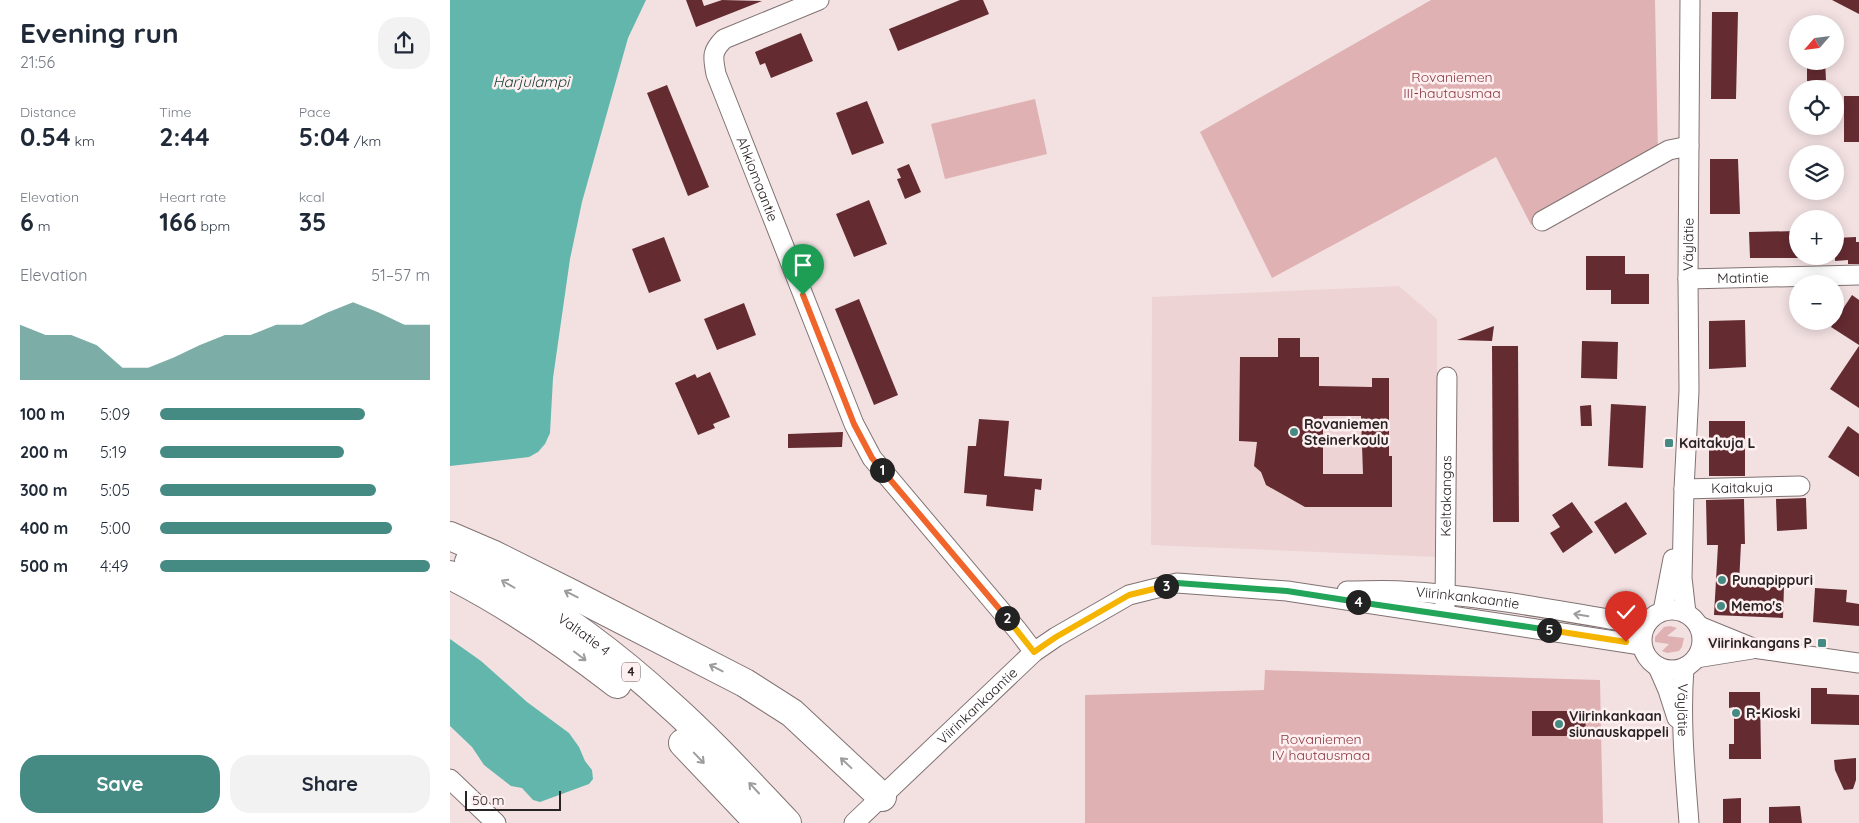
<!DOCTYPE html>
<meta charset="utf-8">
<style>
:root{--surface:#fff;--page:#f2f2f3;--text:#1f2937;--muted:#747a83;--accent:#468b83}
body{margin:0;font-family:Quicksand,sans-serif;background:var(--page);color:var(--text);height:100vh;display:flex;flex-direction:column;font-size:19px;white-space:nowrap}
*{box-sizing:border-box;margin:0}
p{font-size:16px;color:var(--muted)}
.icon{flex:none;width:28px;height:28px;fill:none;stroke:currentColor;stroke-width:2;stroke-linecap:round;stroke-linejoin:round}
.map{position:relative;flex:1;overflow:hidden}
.panel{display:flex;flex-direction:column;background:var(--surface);width:450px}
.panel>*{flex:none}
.needle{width:32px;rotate:242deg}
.fabs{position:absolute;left:1339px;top:15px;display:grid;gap:10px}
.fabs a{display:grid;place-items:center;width:55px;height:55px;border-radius:50%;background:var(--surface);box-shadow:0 2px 12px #0003;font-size:25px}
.scale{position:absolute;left:15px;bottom:12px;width:96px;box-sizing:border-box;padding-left:5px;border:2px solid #2a2324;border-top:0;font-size:14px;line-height:18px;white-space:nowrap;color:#2a2324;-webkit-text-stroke:4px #fef0f0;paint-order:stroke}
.pin{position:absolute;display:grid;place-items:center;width:42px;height:42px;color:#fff;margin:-51px -21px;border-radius:50% 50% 50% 0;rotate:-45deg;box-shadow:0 0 5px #0007}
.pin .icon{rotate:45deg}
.km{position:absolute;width:25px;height:25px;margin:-12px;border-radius:50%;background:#222;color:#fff;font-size:14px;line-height:25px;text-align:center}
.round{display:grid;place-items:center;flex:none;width:52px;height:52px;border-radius:20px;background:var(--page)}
.head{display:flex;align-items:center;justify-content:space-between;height:85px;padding:0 20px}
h1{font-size:28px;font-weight:700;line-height:38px}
.figures{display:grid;grid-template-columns:repeat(3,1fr);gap:8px;height:85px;padding:5px 20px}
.figures div{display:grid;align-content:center}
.figures b{font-size:25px;font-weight:700}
.figures small{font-size:14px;font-weight:400}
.figures p{font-size:14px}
.chart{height:140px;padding:10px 20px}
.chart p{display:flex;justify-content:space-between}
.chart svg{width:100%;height:90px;margin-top:5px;fill:var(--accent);opacity:.7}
.cta{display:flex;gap:10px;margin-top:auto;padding:10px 20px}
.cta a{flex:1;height:58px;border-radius:20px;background:var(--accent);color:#fff;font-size:20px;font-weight:700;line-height:58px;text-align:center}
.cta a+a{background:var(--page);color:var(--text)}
ul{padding:0 20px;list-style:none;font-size:16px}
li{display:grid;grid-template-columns:80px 60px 1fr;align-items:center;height:38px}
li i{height:12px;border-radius:6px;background:var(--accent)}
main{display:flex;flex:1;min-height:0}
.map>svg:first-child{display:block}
</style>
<main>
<section class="panel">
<div class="head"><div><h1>Evening run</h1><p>21:56</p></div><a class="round"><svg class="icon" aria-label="share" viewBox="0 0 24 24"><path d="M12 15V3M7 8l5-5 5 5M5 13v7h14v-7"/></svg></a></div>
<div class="figures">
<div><p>Distance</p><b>0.54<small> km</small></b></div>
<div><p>Time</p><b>2:44</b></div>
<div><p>Pace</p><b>5:04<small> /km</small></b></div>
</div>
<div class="figures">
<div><p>Elevation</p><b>6<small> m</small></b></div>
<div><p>Heart rate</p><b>166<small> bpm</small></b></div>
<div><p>kcal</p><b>35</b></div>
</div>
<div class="chart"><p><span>Elevation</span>51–57 m</p>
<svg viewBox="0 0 160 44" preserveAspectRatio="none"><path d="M0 44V17L10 22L20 22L30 27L40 38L50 38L60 33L70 27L80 22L90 22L100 17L110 17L120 11L130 6L140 11L150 17L160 17V44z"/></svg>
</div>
<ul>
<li><b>100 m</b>5:09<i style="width:76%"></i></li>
<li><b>200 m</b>5:19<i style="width:68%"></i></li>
<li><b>300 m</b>5:05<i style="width:80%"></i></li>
<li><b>400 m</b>5:00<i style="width:86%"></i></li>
<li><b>500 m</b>4:49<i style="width:100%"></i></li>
</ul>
<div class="cta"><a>Save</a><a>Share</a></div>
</section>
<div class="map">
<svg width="1409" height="823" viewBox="0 0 1409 823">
<rect width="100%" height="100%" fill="#f3e1e2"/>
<!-- built -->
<path fill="#eed3d4" d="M 949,286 L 987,319 L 987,557 L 701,545 L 702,297 Z"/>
<!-- green -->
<g fill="#dfb1b3">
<path d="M 981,0 L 1205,0 L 1208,155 L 1081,225 L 1046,157 L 822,278 L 750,132 Z"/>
<path d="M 585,99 L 597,154 L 495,179 L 481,124 Z"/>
<path d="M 1220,626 L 1227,628 L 1217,636 L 1234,638 L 1232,647 L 1229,651 L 1217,653 L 1212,651 L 1219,644 L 1205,642 L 1205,637 L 1214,627 Z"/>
<path d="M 815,670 L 1150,680 L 1153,823 L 635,823 L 635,695 L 814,690 Z"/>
</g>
<!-- water -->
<g fill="#63b6ab">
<path d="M 0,0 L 196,0 L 178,38 L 132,202 L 120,259 L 103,378 L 100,433 L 95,444 L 88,452 L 79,457 L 0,466 Z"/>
<path d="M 0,639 L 31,661 L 77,702 L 119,733 L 129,747 L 135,761 L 142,770 L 143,779 L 139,784 L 90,802 L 83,800 L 72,788 L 61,786 L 34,765 L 22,747 L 0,726 Z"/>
</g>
<!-- building -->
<g fill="#642b31" fill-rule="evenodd">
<path d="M 236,0 L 252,0 L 254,6 L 272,0 L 312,1 L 246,27 Z"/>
<path d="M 510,0 L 533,0 L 539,14 L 448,51 L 439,29 Z"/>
<path d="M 1382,0 L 1409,0 L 1409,14 Z"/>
<path d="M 1262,12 L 1288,12 L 1286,99 L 1261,99 Z"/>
<path d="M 351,33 L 363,61 L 321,78 L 315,63 L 310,65 L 305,52 Z"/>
<path d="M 1357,61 L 1375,61 L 1376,80 L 1357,81 Z"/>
<path d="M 217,85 L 259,187 L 238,196 L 197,93 Z"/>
<rect x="1394" y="96" width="15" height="46"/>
<path d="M 417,101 L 434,143 L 402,155 L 386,113 Z"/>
<path d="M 1260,159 L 1288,159 L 1290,214 L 1260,214 Z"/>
<path d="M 459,164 L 471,192 L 455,199 L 447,179 L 451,178 L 447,169 Z"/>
<path d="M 419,200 L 437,244 L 404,257 L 386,214 Z"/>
<path d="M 1347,231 L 1348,258 L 1300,258 L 1299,232 Z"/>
<path d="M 214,237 L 231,281 L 199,293 L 182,249 Z"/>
<path d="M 1406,237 L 1406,242 L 1409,242 L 1409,264 L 1398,264 L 1398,260 L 1385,261 L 1385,238 Z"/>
<path d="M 1136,256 L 1175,256 L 1175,274 L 1199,274 L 1199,304 L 1161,304 L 1161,290 L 1136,290 Z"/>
<path d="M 1402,295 L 1409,300 L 1409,345 L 1381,327 Z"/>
<path d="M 409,299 L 448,395 L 424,405 L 385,309 Z"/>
<path d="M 294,303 L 306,335 L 267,350 L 254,319 Z"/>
<path d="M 1295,320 L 1296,367 L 1259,369 L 1259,321 Z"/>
<path d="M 1044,326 L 1042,341 L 1007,340 Z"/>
<path d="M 828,338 L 850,338 L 850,357 L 869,357 L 869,386 L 922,387 L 922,378 L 939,378 L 939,456 L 942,456 L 942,507 L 855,507 L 816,485 L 811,472 L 804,466 L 807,442 L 789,441 L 790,357 L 828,357 ZM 873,416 L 911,416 L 913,474 L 873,474 Z"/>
<path d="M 1132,341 L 1168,342 L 1167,379 L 1131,378 Z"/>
<path d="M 1042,346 L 1068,346 L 1069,522 L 1043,522 Z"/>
<path d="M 1409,346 L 1409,408 L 1380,389 Z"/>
<path d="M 260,372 L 280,417 L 263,424 L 265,428 L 248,435 L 225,383 L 245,374 L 247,378 Z"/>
<path d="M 1161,404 L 1196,406 L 1193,468 L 1158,466 Z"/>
<path d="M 1141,405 L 1142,426 L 1131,426 L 1130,406 Z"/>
<path d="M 529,419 L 559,421 L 554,476 L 592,479 L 591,490 L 585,489 L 583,511 L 536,506 L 537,495 L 514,493 L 518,446 L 526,446 Z"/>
<rect x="1259" y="421" width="36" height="55"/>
<path d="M 1398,426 L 1409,434 L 1409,477 L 1378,457 Z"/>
<path d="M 393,432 L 392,447 L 338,448 L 338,434 Z"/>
<path d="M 1356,498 L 1357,529 L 1327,531 L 1326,499 Z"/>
<path d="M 1294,499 L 1295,544 L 1291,544 L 1289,583 L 1334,586 L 1333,618 L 1264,615 L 1268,545 L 1257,545 L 1256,500 Z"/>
<path d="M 1122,502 L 1143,532 L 1113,553 L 1100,533 L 1110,527 L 1102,515 Z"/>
<path d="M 1176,502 L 1197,534 L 1165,554 L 1144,522 Z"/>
<path d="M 1365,588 L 1397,590 L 1396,602 L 1409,604 L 1409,626 L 1363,622 Z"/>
<path d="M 1361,688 L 1377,688 L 1377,694 L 1409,695 L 1409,725 L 1361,724 Z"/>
<path d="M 1279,692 L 1310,692 L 1311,759 L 1279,759 L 1279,744 L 1284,744 L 1284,707 L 1279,708 Z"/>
<path d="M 1082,711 L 1135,711 L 1136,736 L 1082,736 Z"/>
<path d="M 1406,758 L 1406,780 L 1403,789 L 1394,790 L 1385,770 L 1384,760 Z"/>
<path d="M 1291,798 L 1291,823 L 1273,823 L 1273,799 Z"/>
<path d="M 1350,806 L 1352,823 L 1319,823 L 1319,807 Z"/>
</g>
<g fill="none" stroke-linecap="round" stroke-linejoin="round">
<defs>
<g id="minor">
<path id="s1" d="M 369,0 L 274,39 C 261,52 263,57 266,74 L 404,424 L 422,458 L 568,631 L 584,652"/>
<path d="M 1092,221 L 1219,150 L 1239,146"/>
<path id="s2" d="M 1238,279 L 1409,275"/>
<path id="s3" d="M 1234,489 L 1350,486"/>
<path id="s4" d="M 897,591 C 915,591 933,590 951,591 C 1028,595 1106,610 1182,623 L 1196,622"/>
<path id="s5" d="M 995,606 L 997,377"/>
<circle cx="1222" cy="640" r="30"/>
<path d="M 1213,611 L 1223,559"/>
<path id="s6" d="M 1236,613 L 1232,578 L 1234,489 L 1239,391 L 1238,279 L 1240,0"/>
<path d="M 1249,626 L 1303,648 L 1409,663"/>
<path d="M 1246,658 L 1302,649"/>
<path d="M 1208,667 L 1218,690 L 1227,718"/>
<path id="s7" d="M 1234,668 C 1230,720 1235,771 1239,823"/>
<path d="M 0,779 L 46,823"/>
<path id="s8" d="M 404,823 L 584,652 L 606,637 L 679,595 L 727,583 L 837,591 L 1191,645"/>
</g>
<g id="highway">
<path d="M 0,536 L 42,554 L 122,594 L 295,683 L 342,713 L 432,797"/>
<path id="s9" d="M 19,562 C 91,600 158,648 217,702 C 260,740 298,782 337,823"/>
<path d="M 0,575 C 60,605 114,643 167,684"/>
<path d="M 233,743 L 309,823"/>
</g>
</defs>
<!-- minor casing -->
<use href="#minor" stroke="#817272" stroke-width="21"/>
<!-- highway casing -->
<use href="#highway" stroke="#817272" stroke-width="30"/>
<!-- minor -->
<use href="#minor" stroke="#fff" stroke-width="19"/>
<!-- highway -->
<use href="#highway" stroke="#fff" stroke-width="28"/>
</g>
<!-- one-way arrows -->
<defs><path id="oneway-shaft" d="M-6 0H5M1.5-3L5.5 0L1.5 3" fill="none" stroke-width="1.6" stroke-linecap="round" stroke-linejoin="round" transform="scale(1.25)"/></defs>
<g stroke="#9f9c9c">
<use href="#oneway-shaft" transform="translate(58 584) rotate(-150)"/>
<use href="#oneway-shaft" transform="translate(121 594) rotate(-153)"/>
<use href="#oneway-shaft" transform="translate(1131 615) rotate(-171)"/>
<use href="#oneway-shaft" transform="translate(130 656) rotate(37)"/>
<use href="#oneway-shaft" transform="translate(266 668) rotate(-153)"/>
<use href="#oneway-shaft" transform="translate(249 758) rotate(46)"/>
<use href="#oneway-shaft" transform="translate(396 763) rotate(-137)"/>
<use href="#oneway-shaft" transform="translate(304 788) rotate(-133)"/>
</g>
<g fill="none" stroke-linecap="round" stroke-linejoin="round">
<defs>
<path id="split-1" d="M 353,295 L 404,424 L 422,458 L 432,470"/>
<path id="split-2" d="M 432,470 L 557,618"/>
<path id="split-3" d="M 557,618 L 584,652 L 606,637 L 679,595 L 716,586"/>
<path id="split-4" d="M 716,586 L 727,583 L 837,591 L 908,602"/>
<path id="split-5" d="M 908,602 L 1099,630"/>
<path id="split-6" d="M 1099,630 L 1176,642"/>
</defs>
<!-- split-1 casing -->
<use href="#split-1" stroke="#fff" stroke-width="10"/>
<!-- split-2 casing -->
<use href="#split-2" stroke="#fff" stroke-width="10"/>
<!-- split-3 casing -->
<use href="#split-3" stroke="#fff" stroke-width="10"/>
<!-- split-4 casing -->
<use href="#split-4" stroke="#fff" stroke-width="10"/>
<!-- split-5 casing -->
<use href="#split-5" stroke="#fff" stroke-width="10"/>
<!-- split-6 casing -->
<use href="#split-6" stroke="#fff" stroke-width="10"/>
<!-- split-1 -->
<use href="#split-1" stroke="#f0652b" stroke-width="6"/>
<!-- split-2 -->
<use href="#split-2" stroke="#f0652b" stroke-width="6"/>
<!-- split-3 -->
<use href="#split-3" stroke="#f5b400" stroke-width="6"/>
<!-- split-4 -->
<use href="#split-4" stroke="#22a559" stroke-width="6"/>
<!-- split-5 -->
<use href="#split-5" stroke="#22a559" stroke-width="6"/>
<!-- split-6 -->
<use href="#split-6" stroke="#f5b400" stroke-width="6"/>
</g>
<!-- markers -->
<g fill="#468b83" stroke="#fef0f0" stroke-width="2">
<circle cx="844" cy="432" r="5"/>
<rect x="1214" y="438" width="10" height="10" rx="2.5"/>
<circle cx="1272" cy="580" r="5"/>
<circle cx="1271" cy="606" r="5"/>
<rect x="1367" y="638" width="10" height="10" rx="2.5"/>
<circle cx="1286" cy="713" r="5"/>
<circle cx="1109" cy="724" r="5"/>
</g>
<g text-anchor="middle" stroke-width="5" stroke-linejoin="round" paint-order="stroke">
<!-- shield labels -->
<rect fill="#fef0f0" stroke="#6a6061" stroke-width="1" x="172" y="662.5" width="18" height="19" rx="4"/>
<g font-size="12" font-weight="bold" fill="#2a2324">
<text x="181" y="676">4</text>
</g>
<!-- park labels -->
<g font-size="14" fill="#8a3740" stroke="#fef0f0">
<text x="1002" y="82">Rovaniemen<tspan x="1002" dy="16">III-hautausmaa</tspan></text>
<text x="871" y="744">Rovaniemen<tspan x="871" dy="16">IV hautausmaa</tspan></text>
</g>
<!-- street labels -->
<g font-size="14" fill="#2a2324" stroke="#fef0f0">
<text dy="5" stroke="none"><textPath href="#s1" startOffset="254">Ahkiomaantie</textPath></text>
<text dy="5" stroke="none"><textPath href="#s6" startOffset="369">Väylätie</textPath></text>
<text dy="5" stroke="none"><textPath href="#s2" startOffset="55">Matintie</textPath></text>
<text dy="5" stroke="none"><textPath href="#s3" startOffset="58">Kaitakuja</textPath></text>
<text dy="5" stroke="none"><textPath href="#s5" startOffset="110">Keltakangas</textPath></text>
<text dy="5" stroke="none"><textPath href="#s4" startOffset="121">Viirinkankaantie</textPath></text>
<text dy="5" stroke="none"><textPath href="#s9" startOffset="136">Valtatie 4</textPath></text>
<text dy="5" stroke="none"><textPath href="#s8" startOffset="170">Viirinkankaantie</textPath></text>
<text dy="5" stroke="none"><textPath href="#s7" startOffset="42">Väylätie</textPath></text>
</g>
<!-- poi labels -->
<g font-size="14" font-weight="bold" fill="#2a2324" stroke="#fef0f0" text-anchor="start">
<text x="854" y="429">Rovaniemen<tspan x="854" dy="16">Steinerkoulu</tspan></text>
<text x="1229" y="448">Kaitakuja L</text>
<text x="1282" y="585">Punapippuri</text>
<text x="1281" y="611">Memo's</text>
<text x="1362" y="648" text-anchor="end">Viirinkangans P</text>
<text x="1296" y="718">R-Kioski</text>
<text x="1119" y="721">Viirinkankaan<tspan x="1119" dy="16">siunauskappeli</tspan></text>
</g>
<!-- water labels -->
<g font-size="15" font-style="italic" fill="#1b423d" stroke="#fef0f0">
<text x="81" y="87">Harjulampi</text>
</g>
</g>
</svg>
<div class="fabs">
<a><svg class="needle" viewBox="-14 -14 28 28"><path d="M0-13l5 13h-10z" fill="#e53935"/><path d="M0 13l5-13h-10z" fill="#747a83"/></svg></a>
<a><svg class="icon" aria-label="locate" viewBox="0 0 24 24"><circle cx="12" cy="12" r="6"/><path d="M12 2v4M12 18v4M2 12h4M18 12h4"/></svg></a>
<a><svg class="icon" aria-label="layers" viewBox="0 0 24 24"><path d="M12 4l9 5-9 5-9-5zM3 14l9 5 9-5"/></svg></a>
<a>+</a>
<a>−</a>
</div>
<div class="scale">50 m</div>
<div class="pin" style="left:353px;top:295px;background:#1e9e55"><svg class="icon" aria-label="arrive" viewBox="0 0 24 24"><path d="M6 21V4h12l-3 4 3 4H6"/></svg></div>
<div class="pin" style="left:1176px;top:642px;background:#d93025"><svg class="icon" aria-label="check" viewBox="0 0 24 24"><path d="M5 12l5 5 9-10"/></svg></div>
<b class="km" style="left:432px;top:470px">1</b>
<b class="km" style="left:557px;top:618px">2</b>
<b class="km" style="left:716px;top:586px">3</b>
<b class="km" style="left:908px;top:602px">4</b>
<b class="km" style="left:1099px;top:630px">5</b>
</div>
</main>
